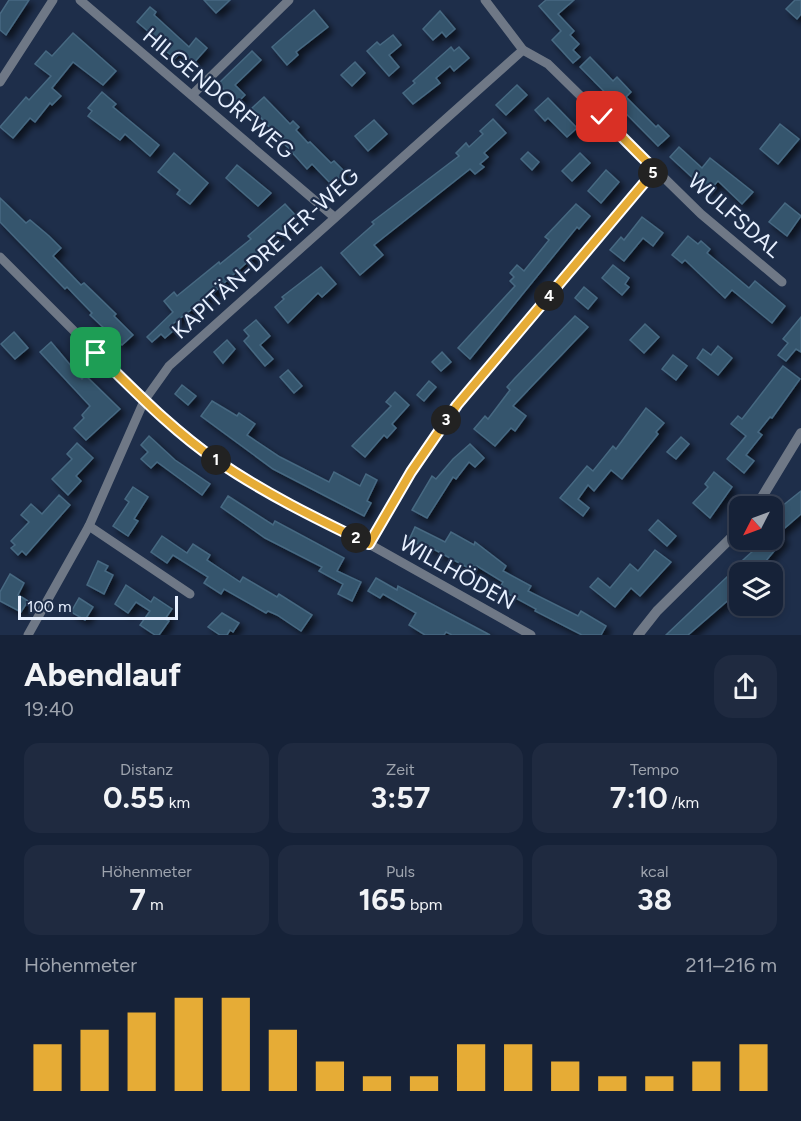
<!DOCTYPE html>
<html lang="de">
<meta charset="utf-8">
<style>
:root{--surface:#162238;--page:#1f2a40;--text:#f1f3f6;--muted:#9ea4ae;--line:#353f53;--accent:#e6ac36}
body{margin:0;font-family:Figtree,sans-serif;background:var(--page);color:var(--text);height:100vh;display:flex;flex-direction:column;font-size:22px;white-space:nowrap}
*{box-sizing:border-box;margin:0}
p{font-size:20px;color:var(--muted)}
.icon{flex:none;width:33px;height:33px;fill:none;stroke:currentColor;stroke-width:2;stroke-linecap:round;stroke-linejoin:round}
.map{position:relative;height:635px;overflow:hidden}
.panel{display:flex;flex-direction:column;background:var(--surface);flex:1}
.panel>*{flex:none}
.needle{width:39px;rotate:228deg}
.buttons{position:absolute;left:729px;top:496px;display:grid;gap:12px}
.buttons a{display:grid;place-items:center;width:54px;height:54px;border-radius:12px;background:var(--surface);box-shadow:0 3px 9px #0003,0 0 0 2px var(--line);font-size:30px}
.scale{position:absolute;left:18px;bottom:15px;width:160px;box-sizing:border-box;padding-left:6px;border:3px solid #e7f0ff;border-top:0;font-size:16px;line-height:21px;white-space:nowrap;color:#e7f0ff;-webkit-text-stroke:4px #1e2e4a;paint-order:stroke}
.pin{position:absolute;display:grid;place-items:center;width:51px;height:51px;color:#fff;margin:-26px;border-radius:12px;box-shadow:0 3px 9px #0006}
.km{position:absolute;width:30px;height:30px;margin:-15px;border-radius:50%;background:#222;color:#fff;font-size:16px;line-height:30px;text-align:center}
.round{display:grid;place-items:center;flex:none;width:63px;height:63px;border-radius:18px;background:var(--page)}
.headline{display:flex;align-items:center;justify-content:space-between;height:102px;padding:0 24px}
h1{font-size:33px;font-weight:700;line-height:45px}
.stats{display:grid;grid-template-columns:repeat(3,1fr);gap:9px;height:102px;padding:6px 24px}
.stats div{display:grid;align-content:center;border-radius:15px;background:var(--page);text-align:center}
.stats b{font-size:30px;font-weight:700}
.stats small{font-size:16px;font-weight:400}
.stats p{font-size:16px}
.chart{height:168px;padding:12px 24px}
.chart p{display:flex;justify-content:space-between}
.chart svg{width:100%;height:108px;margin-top:6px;stroke:var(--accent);stroke-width:6}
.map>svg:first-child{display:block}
</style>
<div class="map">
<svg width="801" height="635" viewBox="0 0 801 635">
<defs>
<filter id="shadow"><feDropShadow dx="4.5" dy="4.5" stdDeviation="3" flood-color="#0009"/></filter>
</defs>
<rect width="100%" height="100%" fill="#1e2e4a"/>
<!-- building -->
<g fill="#34556d" stroke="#476982" stroke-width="1.5" filter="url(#shadow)">
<path d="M 9,0 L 29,0 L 6,35 L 0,30 L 0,14 Z"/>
<path d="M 204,0 L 230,0 L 216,13 Z"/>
<path d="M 546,0 L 574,0 L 558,14 L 574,31 L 570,35 L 579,44 L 573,50 L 580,57 L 573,63 L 552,40 L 561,31 L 539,6 Z"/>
<path d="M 795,0 L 801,0 L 801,14 L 797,19 L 786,9 Z"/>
<path d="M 150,7 L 156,12 L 154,15 L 189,47 L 196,38 L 207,48 L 192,65 L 180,53 L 175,58 L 167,52 L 160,46 L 163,44 L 137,22 Z"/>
<path d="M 314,10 L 328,27 L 296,52 L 298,55 L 287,65 L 272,47 Z"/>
<path d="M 440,11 L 455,29 L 446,37 L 442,32 L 433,40 L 423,29 Z"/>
<path d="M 73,33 L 116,71 L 103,85 L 73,62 L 52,88 L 61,96 L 52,105 L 50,103 L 35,122 L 30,118 L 13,138 L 0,127 L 26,97 L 29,100 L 51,76 L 35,64 L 46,51 L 52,56 Z"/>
<path d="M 393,35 L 401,45 L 389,55 L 399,67 L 389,76 L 367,51 L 377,42 L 380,45 Z"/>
<path d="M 451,47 L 454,51 L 459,47 L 469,58 L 454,71 L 450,66 L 436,78 L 440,83 L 413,104 L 403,93 L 415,83 L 413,81 Z"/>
<path d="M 252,51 L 261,60 L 235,85 L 245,95 L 237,103 L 218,84 Z"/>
<path d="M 590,57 L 613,81 L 617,77 L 631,92 L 626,97 L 656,127 L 658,125 L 669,136 L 658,146 L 580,67 Z"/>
<path d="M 355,62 L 365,73 L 352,86 L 341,75 Z"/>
<path d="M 517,85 L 527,95 L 506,115 L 496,105 Z"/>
<path d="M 102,92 L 116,104 L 113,107 L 159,145 L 150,156 L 125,134 L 120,140 L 88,116 L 92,111 L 88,108 Z"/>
<path d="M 264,97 L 290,124 L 293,121 L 299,127 L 296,130 L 308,143 L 310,142 L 331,163 L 334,161 L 345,172 L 332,185 L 312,164 L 307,169 L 252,108 Z"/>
<path d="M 548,98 L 577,128 L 567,137 L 548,118 L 545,121 L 535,110 Z"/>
<path d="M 493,119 L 506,133 L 484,153 L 488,157 L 480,164 L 484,167 L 475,174 L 470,169 L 374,245 L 383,255 L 360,275 L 341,253 L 374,224 L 372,222 L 459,156 L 456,153 L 466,143 L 469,147 L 483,134 L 480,131 Z"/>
<path d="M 374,120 L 387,134 L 368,151 L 355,136 Z"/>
<path d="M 780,124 L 799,139 L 778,164 L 760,149 Z"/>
<path d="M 679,147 L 702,168 L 710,158 L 753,192 L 742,204 L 718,181 L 708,192 L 670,157 Z"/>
<path d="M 528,152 L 539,162 L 532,170 L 521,159 Z"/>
<path d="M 174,153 L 208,183 L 190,204 L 177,194 L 180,190 L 158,172 Z"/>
<path d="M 580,153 L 590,163 L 572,181 L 562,171 Z"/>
<path d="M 237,165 L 271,193 L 258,206 L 226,178 Z"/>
<path d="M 606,170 L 619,182 L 601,203 L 588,191 Z"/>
<path d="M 0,198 L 26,223 L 30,220 L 49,236 L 61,248 L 53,256 L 81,285 L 84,283 L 116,314 L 114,316 L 133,335 L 122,345 L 90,315 L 92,313 L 67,287 L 65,289 L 0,222 Z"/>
<path d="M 785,203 L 801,216 L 787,236 L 769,222 Z"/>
<path d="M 285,204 L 297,217 L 212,294 L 170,326 L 174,330 L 165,338 L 161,334 L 152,342 L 147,337 L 173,312 L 164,301 L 174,292 L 177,296 L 219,262 L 220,264 L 251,239 L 248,236 Z"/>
<path d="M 576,204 L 590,216 L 579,229 L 577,227 L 470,359 L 458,348 L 515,286 L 510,281 L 514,277 L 510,273 L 517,265 L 524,271 L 549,240 L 545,237 Z"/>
<path d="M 642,217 L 663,233 L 653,246 L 643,238 L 624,261 L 610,250 L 621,237 L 624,240 Z"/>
<path d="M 688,236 L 698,244 L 701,241 L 710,249 L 707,253 L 749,288 L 755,281 L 785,306 L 772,323 L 732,290 L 725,298 L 685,260 L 682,263 L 672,255 Z"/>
<path d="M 613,265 L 629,278 L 625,284 L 629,287 L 622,295 L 602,278 Z"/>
<path d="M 321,267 L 336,284 L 322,297 L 318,293 L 288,323 L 275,307 L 284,299 L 282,297 Z"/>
<path d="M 584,287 L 597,298 L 588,309 L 575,298 Z"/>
<path d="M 575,316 L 588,327 L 513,406 L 526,416 L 515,431 L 511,428 L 495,446 L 474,429 L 485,416 L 488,419 L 510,390 L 507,387 L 515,378 Z"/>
<path d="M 801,317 L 801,352 L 796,349 L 786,361 L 778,355 L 788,343 L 783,339 Z"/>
<path d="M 256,320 L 270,336 L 260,345 L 273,359 L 265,366 L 244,341 L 249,336 L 244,330 Z"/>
<path d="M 645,324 L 659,337 L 644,353 L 630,340 Z"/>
<path d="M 14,332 L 28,348 L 15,359 L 1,344 Z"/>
<path d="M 227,340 L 235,349 L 223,363 L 214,352 Z"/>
<path d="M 51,342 L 82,379 L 85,375 L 120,409 L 86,440 L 74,428 L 84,418 L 82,415 L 90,406 L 40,352 Z"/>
<path d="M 718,346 L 732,358 L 718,375 L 697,358 L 703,349 L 711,355 Z"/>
<path d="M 442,352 L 451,362 L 441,371 L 432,362 Z"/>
<path d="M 673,355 L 687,366 L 676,380 L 662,369 Z"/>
<path d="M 783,366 L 800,379 L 772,418 L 770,417 L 758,432 L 762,435 L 746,455 L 754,461 L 744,473 L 727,459 L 746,436 L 731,424 L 738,416 L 742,419 Z"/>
<path d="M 288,370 L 302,386 L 294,393 L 280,377 Z"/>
<path d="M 429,381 L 436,387 L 424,401 L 417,395 Z"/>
<path d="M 182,385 L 196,396 L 188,405 L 175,394 Z"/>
<path d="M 395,392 L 409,405 L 392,424 L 396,428 L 387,438 L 384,435 L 365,457 L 352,446 L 391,406 L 386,402 Z"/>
<path d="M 212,401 L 237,416 L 239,413 L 255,424 L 247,435 L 280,457 L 329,482 L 334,472 L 360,486 L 366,474 L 377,480 L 367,501 L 371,503 L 364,516 L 273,469 L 201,416 Z"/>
<path d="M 646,408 L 664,423 L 656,432 L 658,434 L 622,479 L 611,470 L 594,491 L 588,485 L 578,499 L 589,508 L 583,516 L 560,498 L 587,466 L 593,471 L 613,446 L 616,449 Z"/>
<path d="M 149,436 L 175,460 L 210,484 L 202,495 L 157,462 L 151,468 L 141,459 L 148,452 L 141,445 Z"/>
<path d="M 681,437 L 689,444 L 676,459 L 667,452 Z"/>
<path d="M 77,443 L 93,458 L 76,476 L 81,481 L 68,495 L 52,479 L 72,459 L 67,454 Z"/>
<path d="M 470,444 L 484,458 L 475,467 L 469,462 L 456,479 L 453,477 L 427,518 L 412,510 L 432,476 L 436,479 L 453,459 Z"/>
<path d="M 714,472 L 732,487 L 710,518 L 693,503 L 708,487 L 705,484 Z"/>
<path d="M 133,487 L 148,497 L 134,519 L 138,521 L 128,536 L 113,526 L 129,502 L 125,499 Z"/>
<path d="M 801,491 L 801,514 L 778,534 L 784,539 L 756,573 L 743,560 L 765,540 L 772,540 L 772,514 Z"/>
<path d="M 59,495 L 70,505 L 26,555 L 22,551 L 18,555 L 11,548 L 15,545 L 11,541 L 29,522 L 21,515 L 31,504 L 42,514 Z"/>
<path d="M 228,496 L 273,525 L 275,521 L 344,558 L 337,571 L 361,582 L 352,601 L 338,594 L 343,584 L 319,571 L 322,567 L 265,538 L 221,507 Z"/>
<path d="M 658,520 L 676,536 L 667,546 L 649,530 Z"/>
<path d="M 415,527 L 445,542 L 451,532 L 474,545 L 475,542 L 506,566 L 503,571 L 531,586 L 528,591 L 578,616 L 581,611 L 606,626 L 601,635 L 582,635 L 535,611 L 536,609 L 499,589 L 503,582 L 477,566 L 474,571 L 426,545 L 425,548 L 409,540 Z"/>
<path d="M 162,536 L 187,553 L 193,544 L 210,555 L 207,560 L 240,582 L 243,577 L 277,597 L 279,594 L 312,615 L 301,631 L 277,615 L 268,611 L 266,613 L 224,589 L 221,594 L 204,583 L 208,577 L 173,555 L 167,563 L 151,552 Z"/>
<path d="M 655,550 L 671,562 L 640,596 L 631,588 L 615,607 L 590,587 L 598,578 L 610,588 L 630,564 L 638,571 Z"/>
<path d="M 98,561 L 108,566 L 105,571 L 113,575 L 104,594 L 87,585 Z"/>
<path d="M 10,574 L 24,583 L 18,595 L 28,601 L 21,612 L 0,601 L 0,592 Z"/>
<path d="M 729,575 L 740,586 L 740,594 L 734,599 L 732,597 L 688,635 L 666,635 Z"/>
<path d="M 376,578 L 397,590 L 398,586 L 490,635 L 452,635 L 446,632 L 444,635 L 425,635 L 409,625 L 416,613 L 383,594 L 380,598 L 368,591 Z"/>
<path d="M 126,585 L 151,602 L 154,597 L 172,609 L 165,619 L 169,621 L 159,635 L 155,635 L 140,625 L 150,611 L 136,602 L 128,613 L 115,604 Z"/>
<path d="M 79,598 L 93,607 L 85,620 L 71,612 Z"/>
<path d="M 222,613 L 239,623 L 233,632 L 230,630 L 227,635 L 220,635 L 208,627 Z"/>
</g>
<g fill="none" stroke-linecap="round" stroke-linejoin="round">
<!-- minor -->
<g stroke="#6f7886" stroke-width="9">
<path d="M 80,0 L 333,216"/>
<path d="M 485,0 L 523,50 L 548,64 L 701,214 L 782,282"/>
<path d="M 0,82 L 53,0"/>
<path d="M 192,95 L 289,0"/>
<path d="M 0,257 L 144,401 L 215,459 L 292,506 L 369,544 L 531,635"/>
<path d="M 89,526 L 190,594"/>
<path d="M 369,544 L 411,472 L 457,405 L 655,170"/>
<path d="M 28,635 L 89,526 L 144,401 L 169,366 L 523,50"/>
</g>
<!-- tertiary -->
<g stroke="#6f7886" stroke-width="10">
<path d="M 756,507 L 801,433"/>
<path d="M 638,635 L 657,611 L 740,529"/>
</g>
</g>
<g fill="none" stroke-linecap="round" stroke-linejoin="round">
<defs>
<path id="route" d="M 96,353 C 134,390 172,430 216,460 C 264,493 317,519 369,544 L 411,472 L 457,405 L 655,170 L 602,117"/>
</defs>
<!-- route casing -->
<use href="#route" stroke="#fff" stroke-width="12"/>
<!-- route -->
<use href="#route" stroke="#e6ac36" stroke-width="8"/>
</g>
<g text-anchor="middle" stroke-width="4.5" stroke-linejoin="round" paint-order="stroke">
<!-- street labels -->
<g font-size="22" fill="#e7f0ff" stroke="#1e2e4a">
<text transform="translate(219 93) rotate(40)" y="8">HILGENDORFWEG</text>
<text transform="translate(735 215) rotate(41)" y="8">WULFSDAL</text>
<text transform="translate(265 253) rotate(-42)" y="8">KAPITÄN-DREYER-WEG</text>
<text transform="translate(458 572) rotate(29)" y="8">WILLHÖDEN</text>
</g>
</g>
</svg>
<div class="buttons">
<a><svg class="needle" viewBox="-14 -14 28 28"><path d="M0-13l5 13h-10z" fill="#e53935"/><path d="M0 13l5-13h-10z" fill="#9ea4ae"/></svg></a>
<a><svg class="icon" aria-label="layers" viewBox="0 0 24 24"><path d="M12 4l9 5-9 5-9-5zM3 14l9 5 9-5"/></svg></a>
</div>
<div class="scale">100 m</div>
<div class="pin" style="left:96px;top:353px;background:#1e9e55"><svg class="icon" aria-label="arrive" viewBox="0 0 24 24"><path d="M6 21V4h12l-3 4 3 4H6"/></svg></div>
<div class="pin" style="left:602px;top:117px;background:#d93025"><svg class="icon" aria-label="check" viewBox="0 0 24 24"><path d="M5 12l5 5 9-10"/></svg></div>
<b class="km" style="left:216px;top:460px">1</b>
<b class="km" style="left:356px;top:538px">2</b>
<b class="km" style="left:446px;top:420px">3</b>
<b class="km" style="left:549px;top:296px">4</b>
<b class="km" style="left:653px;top:173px">5</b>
</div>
<section class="panel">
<div class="headline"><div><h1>Abendlauf</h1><p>19:40</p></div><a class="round"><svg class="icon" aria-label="share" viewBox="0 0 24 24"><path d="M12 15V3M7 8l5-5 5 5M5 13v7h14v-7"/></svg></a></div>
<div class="stats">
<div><p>Distanz</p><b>0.55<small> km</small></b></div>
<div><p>Zeit</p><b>3:57</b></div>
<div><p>Tempo</p><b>7:10<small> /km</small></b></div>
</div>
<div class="stats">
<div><p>Höhenmeter</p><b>7<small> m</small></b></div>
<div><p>Puls</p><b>165<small> bpm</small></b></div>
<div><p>kcal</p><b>38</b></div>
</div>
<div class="chart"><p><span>Höhenmeter</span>211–216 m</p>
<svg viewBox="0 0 160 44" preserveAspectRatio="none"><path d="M5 44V25M15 44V19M25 44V12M35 44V6M45 44V6M55 44V19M65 44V32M75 44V38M85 44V38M95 44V25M105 44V25M115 44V32M125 44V38M135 44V38M145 44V32M155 44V25"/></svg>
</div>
</section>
